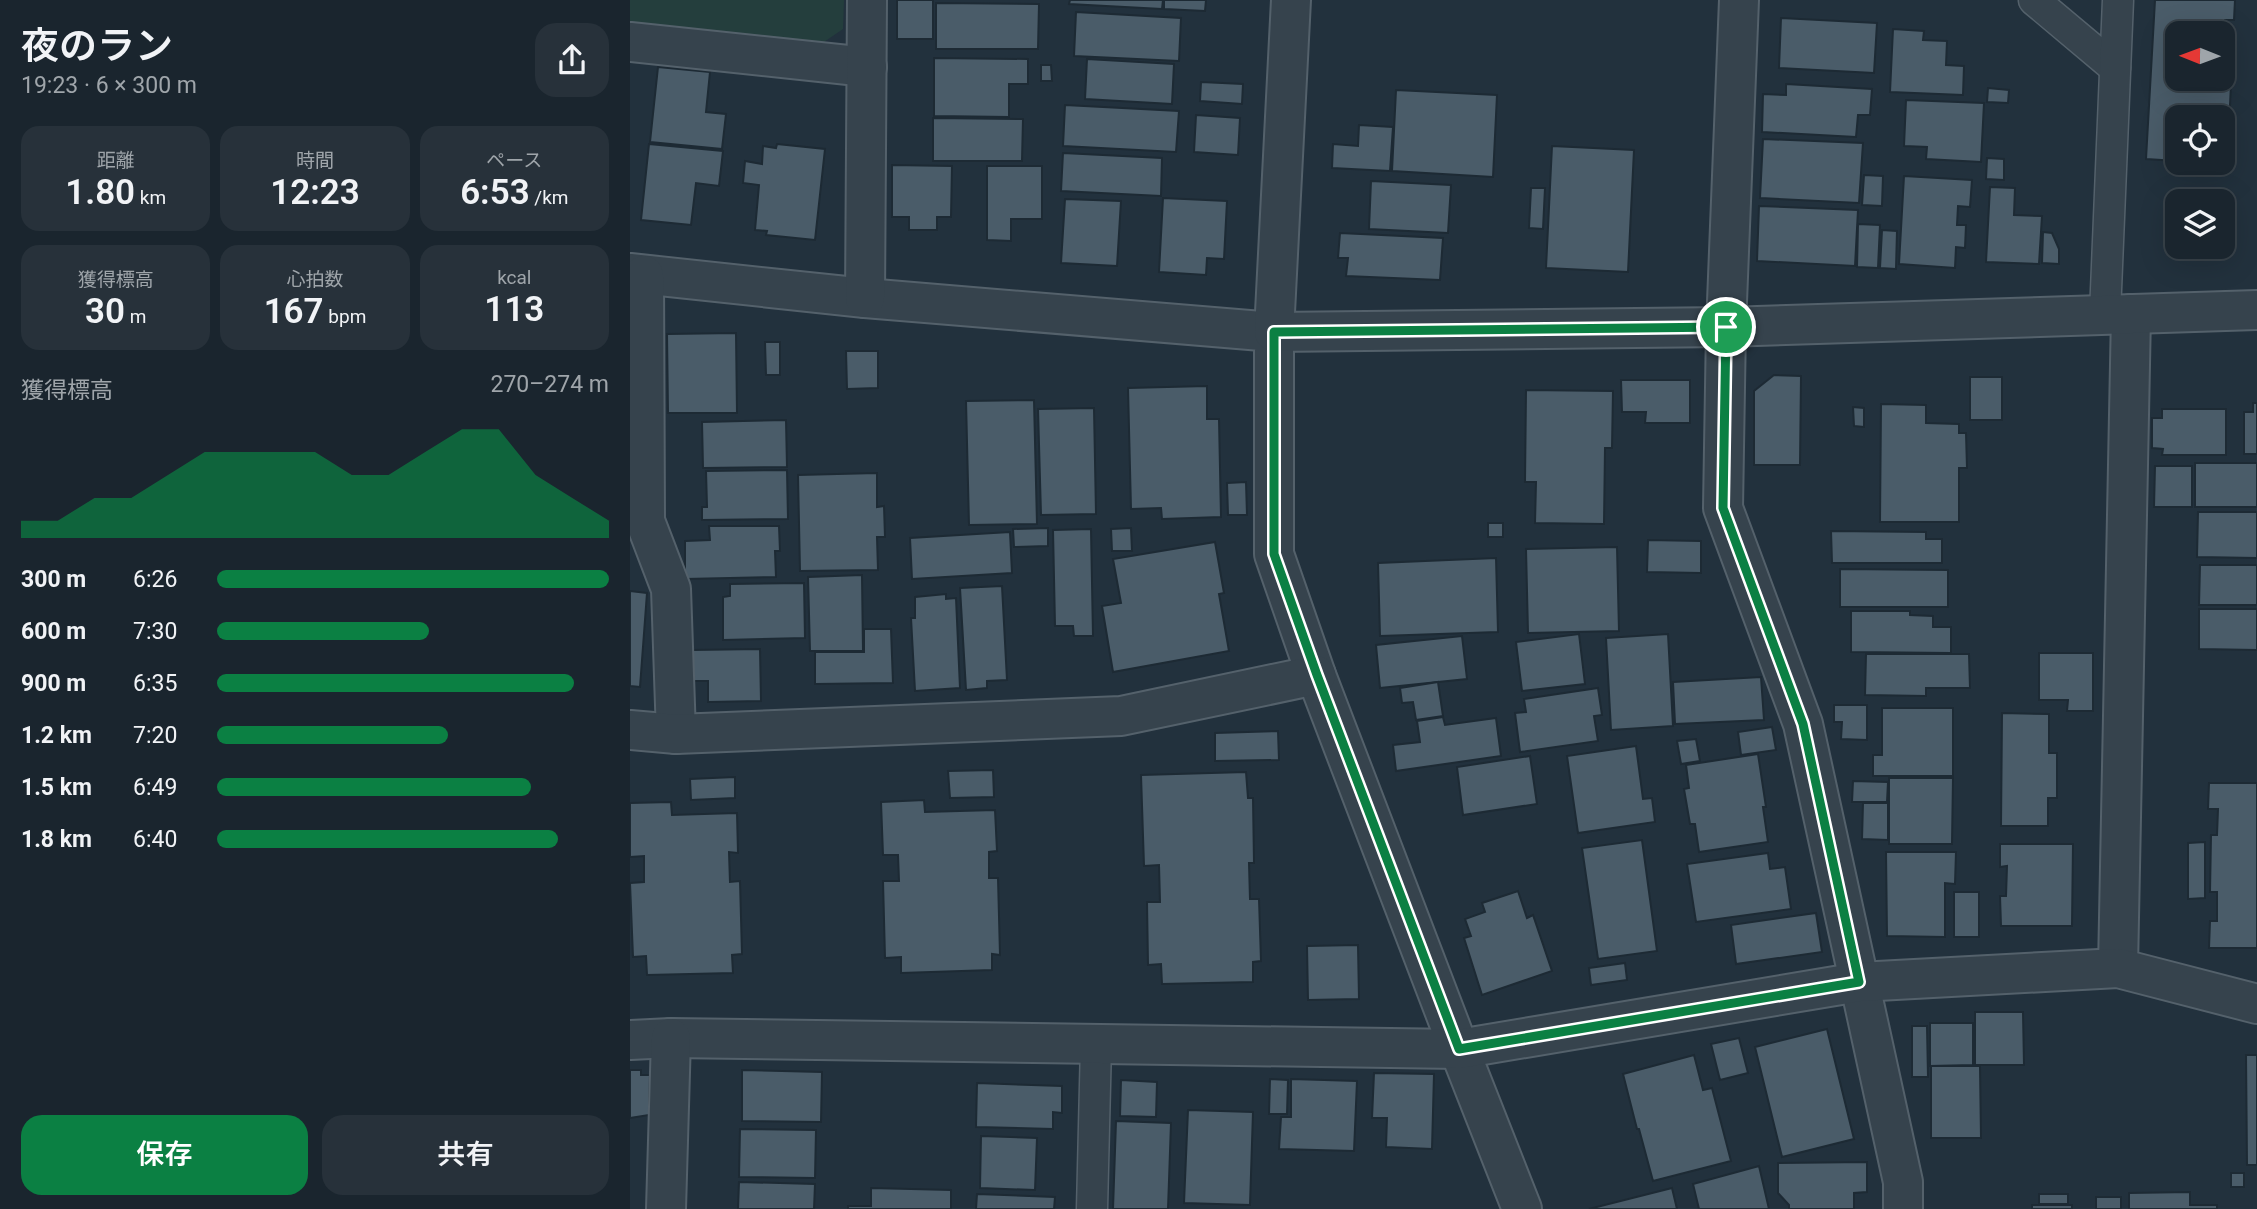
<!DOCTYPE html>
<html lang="ja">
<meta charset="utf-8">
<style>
:root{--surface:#1a252e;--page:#27313a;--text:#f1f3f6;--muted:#9fa5aa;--line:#38424a;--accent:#0b8043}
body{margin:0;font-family:Roboto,"Noto Sans JP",sans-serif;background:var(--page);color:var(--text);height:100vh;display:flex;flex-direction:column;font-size:26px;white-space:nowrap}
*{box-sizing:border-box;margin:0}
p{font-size:23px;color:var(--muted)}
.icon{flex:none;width:38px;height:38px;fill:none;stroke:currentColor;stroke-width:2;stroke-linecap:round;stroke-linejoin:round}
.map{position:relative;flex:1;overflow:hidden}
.sheet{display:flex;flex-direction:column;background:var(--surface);width:630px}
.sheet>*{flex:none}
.needle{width:46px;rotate:271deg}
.buttons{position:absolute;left:1535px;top:21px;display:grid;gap:14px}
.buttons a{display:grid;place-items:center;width:70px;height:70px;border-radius:14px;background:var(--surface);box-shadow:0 7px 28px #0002,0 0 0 2px var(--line);font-size:35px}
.pin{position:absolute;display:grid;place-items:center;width:60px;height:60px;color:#fff;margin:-30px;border:4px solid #fff;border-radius:50%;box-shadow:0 2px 7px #0007}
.round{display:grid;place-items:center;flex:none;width:74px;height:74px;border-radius:21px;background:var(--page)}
.headline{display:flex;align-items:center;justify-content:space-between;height:119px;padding:0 21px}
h1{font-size:38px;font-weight:600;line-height:52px}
.stats{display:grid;grid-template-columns:repeat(3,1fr);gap:10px;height:119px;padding:7px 21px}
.stats div{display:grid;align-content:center;border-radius:18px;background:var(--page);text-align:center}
.stats b{font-size:35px;font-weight:600}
.stats small{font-size:19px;font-weight:400}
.stats p{font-size:19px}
.chart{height:196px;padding:14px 21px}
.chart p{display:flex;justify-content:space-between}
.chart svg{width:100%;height:126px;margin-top:7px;fill:var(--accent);opacity:.7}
.button{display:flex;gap:14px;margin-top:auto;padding:14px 21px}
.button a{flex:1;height:80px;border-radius:21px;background:var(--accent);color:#fff;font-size:28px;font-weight:600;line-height:80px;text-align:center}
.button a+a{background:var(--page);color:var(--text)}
ul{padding:0 21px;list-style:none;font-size:23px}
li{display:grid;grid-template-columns:112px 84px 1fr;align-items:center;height:52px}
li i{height:18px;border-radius:9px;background:var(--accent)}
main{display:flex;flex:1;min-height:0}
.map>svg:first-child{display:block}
</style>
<main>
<section class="sheet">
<div class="headline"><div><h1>夜のラン</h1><p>19:23 · 6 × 300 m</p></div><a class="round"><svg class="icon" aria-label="share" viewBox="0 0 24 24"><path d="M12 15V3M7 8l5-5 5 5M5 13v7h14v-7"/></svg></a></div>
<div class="stats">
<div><p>距離</p><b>1.80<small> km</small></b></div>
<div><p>時間</p><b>12:23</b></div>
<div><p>ペース</p><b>6:53<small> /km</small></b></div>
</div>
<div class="stats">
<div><p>獲得標高</p><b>30<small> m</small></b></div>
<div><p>心拍数</p><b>167<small> bpm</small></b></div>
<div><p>kcal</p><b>113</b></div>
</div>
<div class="chart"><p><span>獲得標高</span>270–274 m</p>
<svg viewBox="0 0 160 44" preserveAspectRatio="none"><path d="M0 44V38L10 38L20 30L30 30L40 22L50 14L60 14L70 14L80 14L90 22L100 22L110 14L120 6L130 6L140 22L150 30L160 38V44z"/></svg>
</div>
<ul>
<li><b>300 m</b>6:26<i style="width:100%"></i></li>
<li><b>600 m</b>7:30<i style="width:54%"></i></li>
<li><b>900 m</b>6:35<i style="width:91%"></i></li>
<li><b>1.2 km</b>7:20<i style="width:59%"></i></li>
<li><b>1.5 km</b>6:49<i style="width:80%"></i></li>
<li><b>1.8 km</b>6:40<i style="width:87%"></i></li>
</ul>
<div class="button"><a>保存</a><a>共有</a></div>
</section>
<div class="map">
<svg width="1627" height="1209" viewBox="0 0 1627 1209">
<rect width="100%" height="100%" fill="#22313d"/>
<!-- green -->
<path fill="#243e3d" d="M 0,0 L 214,0 L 213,29 L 191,44 L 0,25 Z"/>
<!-- building -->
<g fill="#4a5c69" stroke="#1d2a34" stroke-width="2">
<rect x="267" y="0" width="36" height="39"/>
<path d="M 440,0 L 533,0 L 532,9 L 439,4 Z"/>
<path d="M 534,0 L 576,0 L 575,11 L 534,9 Z"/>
<path d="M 1525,0 L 1605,0 L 1604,20 L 1595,20 L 1592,59 L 1592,33 L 1547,33 L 1547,79 L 1592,79 L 1592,64 L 1602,64 L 1598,146 L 1592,146 L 1592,117 L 1547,117 L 1547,161 L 1516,159 Z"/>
<path d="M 306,3 L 409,4 L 408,49 L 306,49 Z"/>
<path d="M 446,12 L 551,18 L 549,61 L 444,56 Z"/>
<path d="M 1151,18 L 1247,23 L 1244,73 L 1149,68 Z"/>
<path d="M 1263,29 L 1294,31 L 1293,40 L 1317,41 L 1316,65 L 1334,66 L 1333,95 L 1260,92 Z"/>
<path d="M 304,58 L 398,59 L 398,84 L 379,84 L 379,117 L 304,116 Z"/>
<path d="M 457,59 L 544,64 L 542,104 L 455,99 Z"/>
<path d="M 411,65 L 421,65 L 422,81 L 411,81 Z"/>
<path d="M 28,67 L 80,72 L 76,112 L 96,114 L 92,149 L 20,142 Z"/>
<path d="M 571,82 L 613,84 L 612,104 L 570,101 Z"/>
<path d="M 1156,84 L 1242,89 L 1240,115 L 1228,115 L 1226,137 L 1132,132 L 1133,94 L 1156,95 Z"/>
<path d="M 1358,88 L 1379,90 L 1378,103 L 1357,102 Z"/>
<path d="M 766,90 L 867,95 L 863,177 L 762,171 Z"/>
<path d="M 1276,100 L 1354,103 L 1351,162 L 1296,159 L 1297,147 L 1274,146 Z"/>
<path d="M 435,105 L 549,111 L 546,152 L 433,146 Z"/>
<path d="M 566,115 L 610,118 L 608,155 L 564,152 Z"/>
<path d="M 303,118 L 393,119 L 392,161 L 303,161 Z"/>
<path d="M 729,125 L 763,127 L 760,171 L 702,168 L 703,144 L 728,146 Z"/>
<path d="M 1133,139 L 1233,143 L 1229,203 L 1130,198 Z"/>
<path d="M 19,144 L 93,151 L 89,186 L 66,183 L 61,225 L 11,220 Z"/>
<path d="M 147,144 L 195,149 L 185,240 L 136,235 L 137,231 L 125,230 L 129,185 L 113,183 L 115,161 L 132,164 L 133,146 L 146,148 Z"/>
<path d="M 922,146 L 1004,150 L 998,272 L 916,268 Z"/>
<path d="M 433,153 L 532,158 L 531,196 L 431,191 Z"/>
<path d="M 1357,158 L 1374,159 L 1374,180 L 1356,179 Z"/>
<path d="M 262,165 L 322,166 L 321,217 L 307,217 L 307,230 L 279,230 L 279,217 L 262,217 Z"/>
<path d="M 357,166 L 412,166 L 412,219 L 381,219 L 381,241 L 357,240 Z"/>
<path d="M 1234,175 L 1253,176 L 1252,206 L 1232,205 Z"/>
<path d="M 1274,176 L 1342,180 L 1340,207 L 1328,206 L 1327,225 L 1336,225 L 1335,248 L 1326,247 L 1325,268 L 1269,264 Z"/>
<path d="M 741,181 L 821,185 L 818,233 L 739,229 Z"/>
<path d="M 1360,187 L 1385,188 L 1384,215 L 1412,216 L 1409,264 L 1356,262 Z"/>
<path d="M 901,188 L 915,188 L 913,229 L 899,228 Z"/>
<path d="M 533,198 L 597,201 L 594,259 L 577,258 L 576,275 L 529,272 Z"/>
<path d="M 435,199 L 491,201 L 487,266 L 431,263 Z"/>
<path d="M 1129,206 L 1228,210 L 1225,266 L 1127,261 Z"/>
<path d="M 1228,224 L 1250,225 L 1248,268 L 1227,267 Z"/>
<path d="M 1252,230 L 1267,231 L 1266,269 L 1250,268 Z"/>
<path d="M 1413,232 L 1422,233 L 1429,249 L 1429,264 L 1412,263 Z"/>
<path d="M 710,233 L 813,238 L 810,280 L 716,276 L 718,258 L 708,258 Z"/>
<path d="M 106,333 L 107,413 L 38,413 L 37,334 Z"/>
<path d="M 135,342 L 150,342 L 150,375 L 136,375 Z"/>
<path d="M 216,351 L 248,351 L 248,388 L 217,389 Z"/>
<path d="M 1144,375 L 1171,376 L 1170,465 L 1124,465 L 1124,391 Z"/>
<rect x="1340" y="377" width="32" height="43"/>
<path d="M 991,380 L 1060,380 L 1060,423 L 1015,423 L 1016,412 L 992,412 Z"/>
<path d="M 577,386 L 577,419 L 589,419 L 591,517 L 532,519 L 531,508 L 501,509 L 498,388 Z"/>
<path d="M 896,390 L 983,391 L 982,448 L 975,448 L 974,524 L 905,523 L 906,482 L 895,482 Z"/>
<path d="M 404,400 L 407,524 L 339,525 L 336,401 Z"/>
<path d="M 1623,403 L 1627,403 L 1627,454 L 1614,454 L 1614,412 L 1623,412 Z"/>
<path d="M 1251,404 L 1296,405 L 1296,423 L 1329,424 L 1329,433 L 1336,433 L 1337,468 L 1329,468 L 1329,522 L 1250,522 Z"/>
<path d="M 1223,407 L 1234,408 L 1234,427 L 1224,426 Z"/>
<path d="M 464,408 L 466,514 L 411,515 L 408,409 Z"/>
<path d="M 1532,409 L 1596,409 L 1596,455 L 1532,455 L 1533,449 L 1522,448 L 1522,418 L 1532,418 Z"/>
<path d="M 156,420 L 157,467 L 73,468 L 72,422 Z"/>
<rect x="1565" y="463" width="62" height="44"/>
<path d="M 1525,466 L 1562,466 L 1562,507 L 1524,507 Z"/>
<path d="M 157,470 L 158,519 L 72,520 L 72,507 L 77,507 L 76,471 Z"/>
<path d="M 247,473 L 247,507 L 254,506 L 255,537 L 247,537 L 248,570 L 170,571 L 168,475 Z"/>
<path d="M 616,482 L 617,515 L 598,515 L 597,483 Z"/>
<path d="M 1568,512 L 1627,512 L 1627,558 L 1567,557 Z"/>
<rect x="858" y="523" width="15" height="14"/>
<path d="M 79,526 L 149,526 L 150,551 L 145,551 L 146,577 L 55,579 L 55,541 L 80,540 Z"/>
<path d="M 418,528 L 418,546 L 384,547 L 383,529 Z"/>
<path d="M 501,528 L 502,551 L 482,551 L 481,529 Z"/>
<path d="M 461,529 L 463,636 L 444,636 L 443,626 L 425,626 L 423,530 Z"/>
<path d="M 1201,531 L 1296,532 L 1296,539 L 1312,539 L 1312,563 L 1202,563 Z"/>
<path d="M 380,532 L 382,573 L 282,579 L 280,538 Z"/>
<path d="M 1018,540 L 1071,541 L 1071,573 L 1017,572 Z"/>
<path d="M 585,542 L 594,593 L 589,594 L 599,651 L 483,672 L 472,606 L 491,603 L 483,559 Z"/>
<path d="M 987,547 L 989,631 L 898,633 L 896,549 Z"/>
<path d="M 866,558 L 868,632 L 750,636 L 748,563 Z"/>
<path d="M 1570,565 L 1627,565 L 1627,605 L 1569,605 Z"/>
<path d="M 1210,569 L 1318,570 L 1318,607 L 1210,607 Z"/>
<path d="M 232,575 L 233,651 L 180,651 L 178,577 Z"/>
<path d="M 174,583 L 175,638 L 93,640 L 93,597 L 100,596 L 100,584 Z"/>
<path d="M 372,586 L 377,680 L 357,681 L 357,688 L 336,690 L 330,588 Z"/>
<path d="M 0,591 L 17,593 L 10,687 L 0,686 Z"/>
<path d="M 316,594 L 316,599 L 326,598 L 330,688 L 285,691 L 281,618 L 285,618 L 285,597 Z"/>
<path d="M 1569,609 L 1627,609 L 1627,650 L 1569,649 Z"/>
<path d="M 1221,611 L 1280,611 L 1280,615 L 1303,616 L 1303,627 L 1321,627 L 1321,653 L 1221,652 Z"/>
<path d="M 234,629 L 261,629 L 263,683 L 185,684 L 185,652 L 234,652 Z"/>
<path d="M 949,634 L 955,684 L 892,691 L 886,642 Z"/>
<path d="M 1038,634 L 1043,726 L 981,730 L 976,638 Z"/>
<path d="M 832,636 L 837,679 L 750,688 L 746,645 Z"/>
<path d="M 130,649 L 131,701 L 78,702 L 78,681 L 62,681 L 62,650 Z"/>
<path d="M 1409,653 L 1463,653 L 1463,711 L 1437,711 L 1438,700 L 1409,700 Z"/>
<path d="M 1236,654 L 1339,654 L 1340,688 L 1296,688 L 1296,696 L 1235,695 Z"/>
<path d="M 1131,677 L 1134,720 L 1045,724 L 1043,682 Z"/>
<path d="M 808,682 L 813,716 L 786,720 L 783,702 L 772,703 L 770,688 Z"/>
<path d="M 968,688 L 972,715 L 964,716 L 968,741 L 890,752 L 885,713 L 896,712 L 894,699 Z"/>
<path d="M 1204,705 L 1237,705 L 1237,740 L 1211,739 L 1212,722 L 1204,722 Z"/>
<path d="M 1252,708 L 1323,708 L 1323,776 L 1243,776 L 1243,755 L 1252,755 Z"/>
<path d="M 1372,713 L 1419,714 L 1419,753 L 1427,753 L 1427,798 L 1418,798 L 1418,826 L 1371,826 Z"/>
<path d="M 813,717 L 815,725 L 866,718 L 871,756 L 766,771 L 763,745 L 790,742 L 787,721 Z"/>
<path d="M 1142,727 L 1146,750 L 1111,755 L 1108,732 Z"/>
<path d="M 648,731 L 649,760 L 585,761 L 585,733 Z"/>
<path d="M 1066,739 L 1070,761 L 1051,764 L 1047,741 Z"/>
<path d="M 1006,746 L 1013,799 L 1022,798 L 1025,822 L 948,833 L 937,756 Z"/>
<path d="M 1128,754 L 1136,807 L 1133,807 L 1138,842 L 1069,852 L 1065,824 L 1060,824 L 1054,789 L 1059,788 L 1056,765 Z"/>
<path d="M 900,756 L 907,804 L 833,815 L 827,767 Z"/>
<path d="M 363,770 L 364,797 L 320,798 L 318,771 Z"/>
<path d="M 616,772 L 618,798 L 623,798 L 624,863 L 619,863 L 620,899 L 629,899 L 631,961 L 623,962 L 623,982 L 532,984 L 531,964 L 518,965 L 517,902 L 530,902 L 529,865 L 514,866 L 511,775 Z"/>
<path d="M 105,777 L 105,798 L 61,800 L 60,779 Z"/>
<path d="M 1259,778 L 1323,778 L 1322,844 L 1259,844 Z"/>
<path d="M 1223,781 L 1258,782 L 1257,802 L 1222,802 Z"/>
<path d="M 1579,783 L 1627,783 L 1627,948 L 1579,948 L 1580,921 L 1587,921 L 1587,892 L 1580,892 L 1581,835 L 1587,835 L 1588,809 L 1578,809 Z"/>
<path d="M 294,800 L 295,812 L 365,810 L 367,851 L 359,852 L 359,878 L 368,878 L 370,955 L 362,954 L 362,970 L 271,973 L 271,957 L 255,958 L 253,881 L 269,881 L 268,855 L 253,855 L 251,802 Z"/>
<path d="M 41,802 L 42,815 L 107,813 L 108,853 L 99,852 L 100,882 L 110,881 L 112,954 L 102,955 L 103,973 L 17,975 L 16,956 L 3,957 L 0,883 L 14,882 L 14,856 L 0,857 L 0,803 Z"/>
<path d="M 1233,803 L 1258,803 L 1258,840 L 1232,839 Z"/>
<path d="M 1012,840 L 1027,951 L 968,959 L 952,848 Z"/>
<path d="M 1575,842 L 1575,898 L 1558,899 L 1558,843 Z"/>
<path d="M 1370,844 L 1443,844 L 1442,926 L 1371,926 L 1370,896 L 1376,896 L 1377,866 L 1370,867 Z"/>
<path d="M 1256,852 L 1326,852 L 1325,884 L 1315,883 L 1315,937 L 1257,936 Z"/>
<path d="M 1138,853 L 1140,869 L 1155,867 L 1161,909 L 1066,922 L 1057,864 Z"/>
<path d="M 888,891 L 897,918 L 903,915 L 922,971 L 852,995 L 834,938 L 841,936 L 835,919 L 855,912 L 852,903 Z"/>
<rect x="1324" y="892" width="25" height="45"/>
<path d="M 1186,913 L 1192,952 L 1106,964 L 1101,925 Z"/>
<path d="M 728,945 L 729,999 L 678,1000 L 677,946 Z"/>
<path d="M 995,963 L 997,980 L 961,985 L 959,968 Z"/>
<path d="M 1345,1012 L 1393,1012 L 1394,1065 L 1345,1065 Z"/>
<path d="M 1300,1023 L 1343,1023 L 1343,1065 L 1300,1066 Z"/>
<path d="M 1282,1026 L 1297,1026 L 1298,1077 L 1282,1077 Z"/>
<path d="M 1197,1029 L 1224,1139 L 1152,1157 L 1125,1047 Z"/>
<path d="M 1109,1038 L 1118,1073 L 1090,1080 L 1081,1044 Z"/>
<path d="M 1064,1055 L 1073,1090 L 1082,1088 L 1101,1161 L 1023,1181 L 1009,1129 L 1007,1129 L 993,1074 Z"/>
<path d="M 1616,1055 L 1627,1055 L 1627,1165 L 1617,1165 Z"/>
<path d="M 1301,1066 L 1350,1066 L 1351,1138 L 1301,1138 Z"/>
<path d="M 0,1070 L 11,1070 L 11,1075 L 20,1075 L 19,1115 L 0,1118 Z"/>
<path d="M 112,1070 L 192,1072 L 191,1122 L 112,1121 Z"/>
<path d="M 744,1073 L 804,1074 L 802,1149 L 756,1147 L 757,1118 L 742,1118 Z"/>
<path d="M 640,1079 L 658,1080 L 657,1114 L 639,1114 Z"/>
<path d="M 661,1079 L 727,1081 L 724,1151 L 649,1149 L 651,1117 L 661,1117 Z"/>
<path d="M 491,1080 L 527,1082 L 526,1117 L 490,1116 Z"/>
<path d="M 347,1083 L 432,1086 L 432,1113 L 423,1112 L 423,1129 L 346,1127 Z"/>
<path d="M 558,1110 L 623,1112 L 620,1205 L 554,1203 Z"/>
<path d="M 486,1121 L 541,1123 L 538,1209 L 483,1209 Z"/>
<path d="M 110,1129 L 186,1130 L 185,1178 L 109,1177 Z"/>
<path d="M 351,1136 L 407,1138 L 405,1190 L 350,1188 Z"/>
<path d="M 1237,1162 L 1237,1192 L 1224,1193 L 1224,1209 L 1159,1209 L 1159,1205 L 1148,1193 L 1148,1163 Z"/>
<path d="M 1129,1166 L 1139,1209 L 1069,1209 L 1063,1184 Z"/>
<rect x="1601" y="1173" width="13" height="14"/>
<path d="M 109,1182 L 185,1184 L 184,1209 L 108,1209 Z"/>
<path d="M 241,1188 L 321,1190 L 321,1209 L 218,1209 L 218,1206 L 241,1206 Z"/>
<path d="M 1042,1188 L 1047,1209 L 959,1209 Z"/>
<path d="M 1560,1192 L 1560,1205 L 1587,1205 L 1587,1209 L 1499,1209 L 1499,1193 Z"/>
<path d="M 347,1194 L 425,1197 L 424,1209 L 346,1209 Z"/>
<rect x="1409" y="1194" width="29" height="10"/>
<rect x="1466" y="1197" width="25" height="12"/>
<rect x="1402" y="1205" width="40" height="4"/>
</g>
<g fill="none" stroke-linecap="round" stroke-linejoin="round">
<defs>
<g id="service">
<path d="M 1404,0 L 1485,68"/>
<path d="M 1475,314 L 1488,0"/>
<path d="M 462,1209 L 466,1044"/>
</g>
<g id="minor">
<path d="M 1109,0 L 1096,327 L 1093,508 L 1173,724 L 1273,1182 L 1273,1209"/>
<path d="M 0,42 L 237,67"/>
<path d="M 0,273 L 235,298 L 644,332 L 644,554 L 686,675 L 829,1049 L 892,1209"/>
<path d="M 14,275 L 15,521 L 41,589 L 46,734"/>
<path d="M 235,298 L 237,0"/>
<path d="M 0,730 L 46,734 L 491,716 L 686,675"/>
<path d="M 1488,968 L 1501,314"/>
<path d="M 0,1040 L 41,1038 L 829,1049 L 1229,982 L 1488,968 L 1627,1004"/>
<path d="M 36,1209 L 41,1038"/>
</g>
<path id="tertiary" d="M 661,0 L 644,332 L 1096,327 L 1627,310"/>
</defs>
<!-- service casing -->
<use href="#service" stroke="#54616b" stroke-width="33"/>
<!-- minor casing -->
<use href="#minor" stroke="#54616b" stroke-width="42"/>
<!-- tertiary casing -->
<use href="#tertiary" stroke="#54616b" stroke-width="42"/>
<!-- service -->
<use href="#service" stroke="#36434d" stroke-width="30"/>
<!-- minor -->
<use href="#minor" stroke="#36434d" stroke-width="38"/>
<!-- tertiary -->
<use href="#tertiary" stroke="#36434d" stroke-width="38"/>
</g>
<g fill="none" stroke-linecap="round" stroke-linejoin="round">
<defs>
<path id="route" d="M 1096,327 L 1093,508 L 1173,724 L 1229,982 L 829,1049 L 687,675 L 644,554 L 644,332 Z"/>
</defs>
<!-- route casing -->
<use href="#route" stroke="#fff" stroke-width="14"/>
<!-- route -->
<use href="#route" stroke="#0b8043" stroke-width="9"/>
</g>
</svg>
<div class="buttons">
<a><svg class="needle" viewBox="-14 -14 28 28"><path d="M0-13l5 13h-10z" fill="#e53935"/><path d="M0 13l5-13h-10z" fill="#9fa5aa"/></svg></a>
<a><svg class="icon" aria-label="locate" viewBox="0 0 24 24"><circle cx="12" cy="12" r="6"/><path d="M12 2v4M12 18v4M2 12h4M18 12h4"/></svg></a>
<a><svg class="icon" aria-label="layers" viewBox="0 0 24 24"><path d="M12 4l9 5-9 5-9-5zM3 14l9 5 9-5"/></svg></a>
</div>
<div class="pin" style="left:1096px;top:327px;background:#1e9e55"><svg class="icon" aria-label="arrive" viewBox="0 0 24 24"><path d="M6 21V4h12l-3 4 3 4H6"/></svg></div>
</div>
</main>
